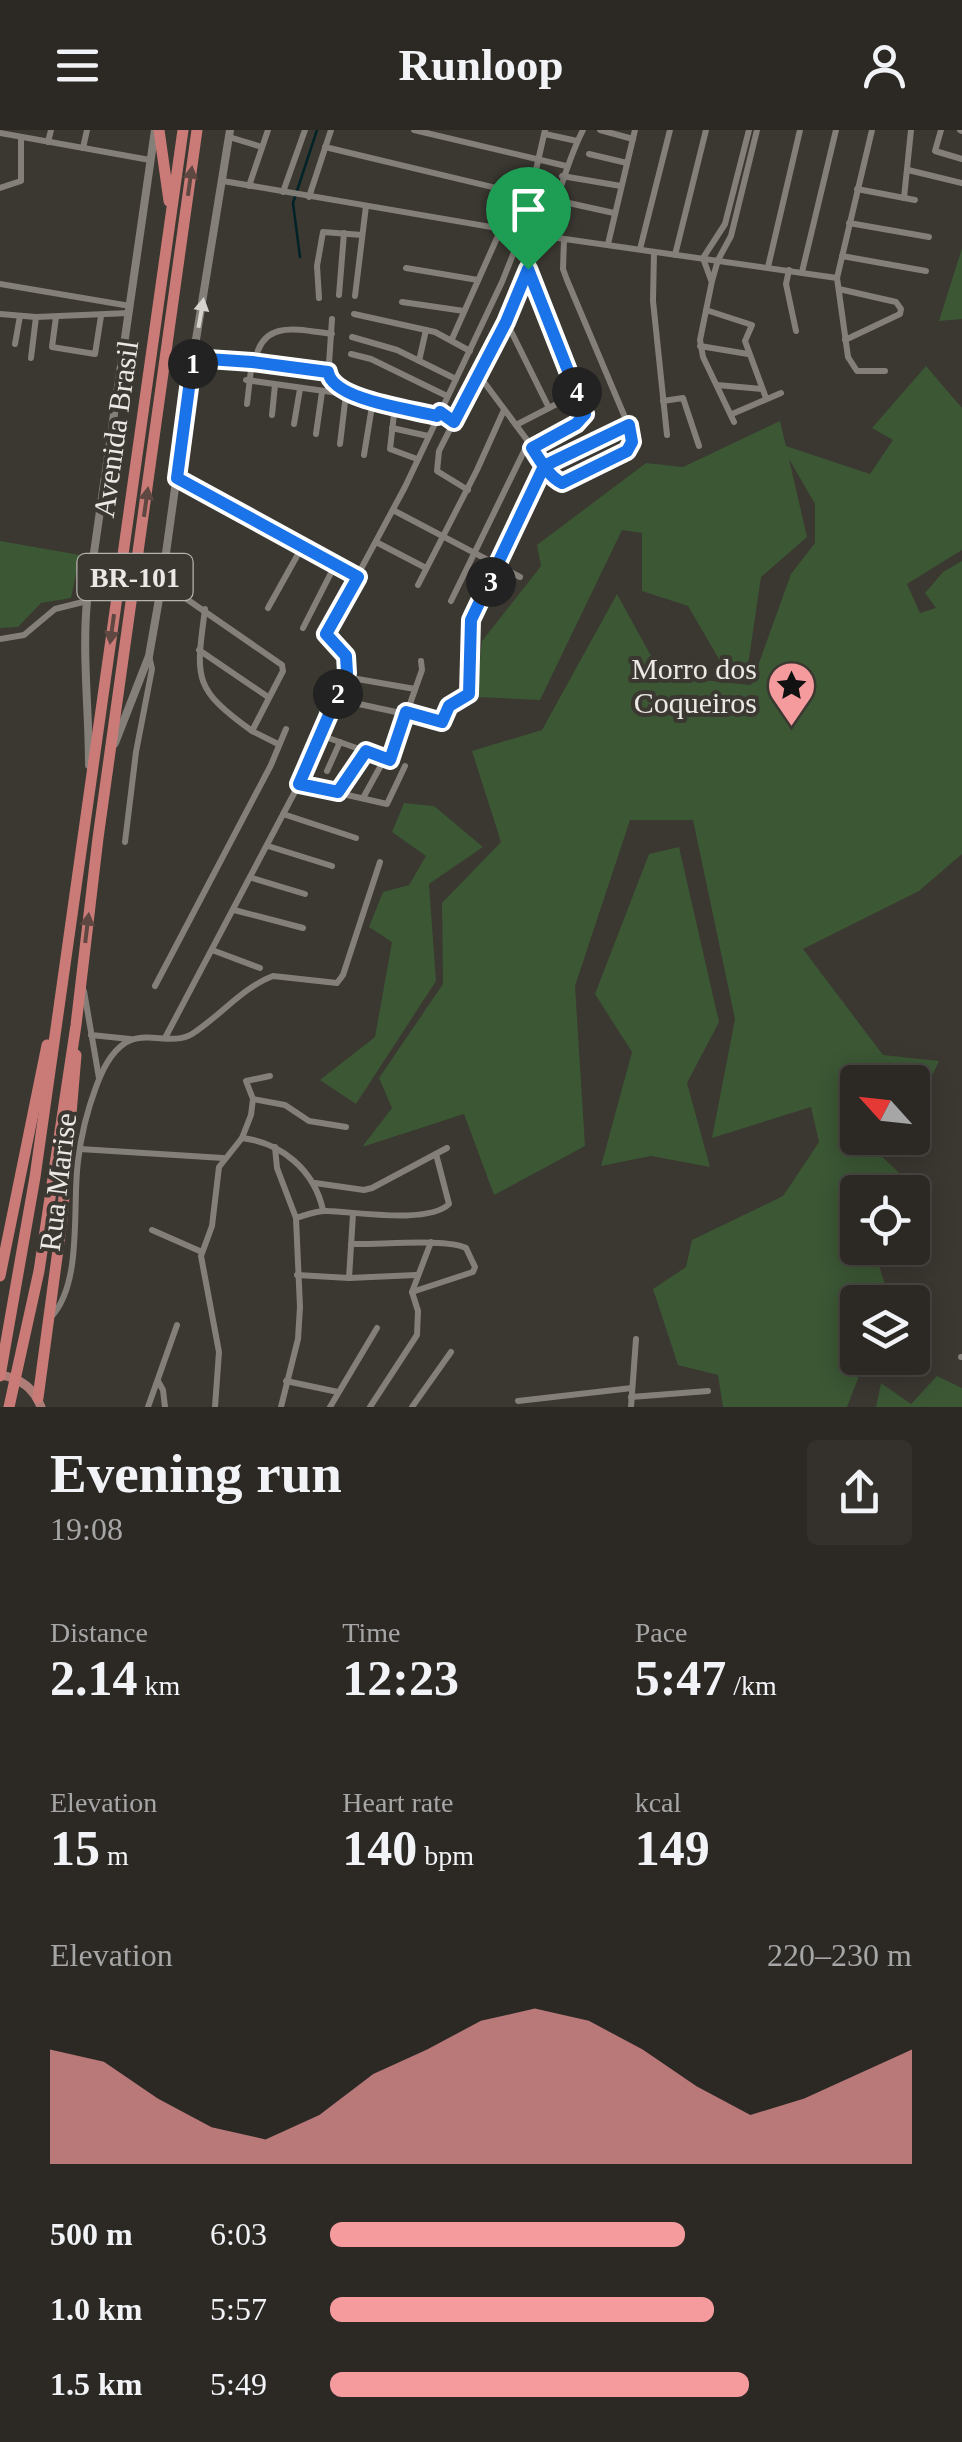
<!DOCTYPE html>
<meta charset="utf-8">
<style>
:root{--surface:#2c2925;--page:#34312d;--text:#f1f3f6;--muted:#a6a6a7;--line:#484542;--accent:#f59b9d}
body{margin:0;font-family:"Times New Roman",serif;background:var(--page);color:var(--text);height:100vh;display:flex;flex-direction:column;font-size:38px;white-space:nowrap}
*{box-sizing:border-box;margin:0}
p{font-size:32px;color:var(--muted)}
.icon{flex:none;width:55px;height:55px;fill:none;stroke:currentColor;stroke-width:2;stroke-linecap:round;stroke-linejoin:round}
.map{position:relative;height:1277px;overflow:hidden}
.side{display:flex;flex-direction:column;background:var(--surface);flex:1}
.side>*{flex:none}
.needle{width:65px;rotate:297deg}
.controls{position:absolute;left:840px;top:935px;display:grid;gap:20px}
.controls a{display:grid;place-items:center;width:90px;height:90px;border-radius:10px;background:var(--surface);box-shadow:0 5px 25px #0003,0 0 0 2px var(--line);font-size:50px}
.pin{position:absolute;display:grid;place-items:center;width:85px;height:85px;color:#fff;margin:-102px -42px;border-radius:50% 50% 50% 0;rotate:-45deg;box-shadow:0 0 10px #0007}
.pin .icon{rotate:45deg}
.km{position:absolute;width:50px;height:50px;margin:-25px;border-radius:50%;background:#222;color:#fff;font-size:28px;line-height:50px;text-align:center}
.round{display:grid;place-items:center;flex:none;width:105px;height:105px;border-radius:10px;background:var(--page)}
.overview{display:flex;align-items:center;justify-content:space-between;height:170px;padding:0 50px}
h1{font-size:55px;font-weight:700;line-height:75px}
.metrics{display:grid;grid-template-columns:repeat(3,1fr);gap:15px;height:170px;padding:10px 50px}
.metrics div{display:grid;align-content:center}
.metrics b{font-size:50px;font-weight:700}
.metrics small{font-size:28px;font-weight:400}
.metrics p{font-size:28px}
.chart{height:280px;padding:20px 50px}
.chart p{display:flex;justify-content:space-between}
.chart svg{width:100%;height:180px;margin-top:10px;fill:var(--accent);opacity:.7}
ul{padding:0 50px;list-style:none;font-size:32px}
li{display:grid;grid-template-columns:160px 120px 1fr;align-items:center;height:75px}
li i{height:25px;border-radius:12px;background:var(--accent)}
header{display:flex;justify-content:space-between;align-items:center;height:130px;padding:0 50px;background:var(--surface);font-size:45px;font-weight:700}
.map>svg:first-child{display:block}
</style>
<header><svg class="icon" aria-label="menu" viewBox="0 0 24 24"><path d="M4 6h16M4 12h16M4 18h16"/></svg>Runloop<svg class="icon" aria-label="person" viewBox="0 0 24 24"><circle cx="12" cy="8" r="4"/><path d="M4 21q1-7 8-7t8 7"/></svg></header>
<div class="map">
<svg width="962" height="1277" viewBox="0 0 962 1277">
<rect width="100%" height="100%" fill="#3b3731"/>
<!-- green -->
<g fill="#3b5734">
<path d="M 962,118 L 962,189 L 939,191 Z"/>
<path d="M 926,236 L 962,278 L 962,420 L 907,454 L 920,483 L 936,478 L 925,463 L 943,442 L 962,431 L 962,724 L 919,761 L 803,819 L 883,925 L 939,931 L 913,985 L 912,952 L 858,952 L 858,1008 L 885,1008 L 873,1018 L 915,1058 L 911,1062 L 858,1062 L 858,1118 L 873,1118 L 891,1172 L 858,1172 L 857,1181 L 841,1183 L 861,1241 L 847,1277 L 723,1277 L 718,1245 L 678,1235 L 653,1159 L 686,1137 L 692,1110 L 783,1066 L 819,1012 L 811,977 L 712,1008 L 735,889 L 693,690 L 630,690 L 575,856 L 585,1016 L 494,1065 L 464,984 L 362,1017 L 392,978 L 379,948 L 443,854 L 442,773 L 501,712 L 472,621 L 542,600 L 617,464 L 662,546 L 751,555 L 791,444 L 815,413 L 815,374 L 789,329 L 807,407 L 761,447 L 747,542 L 727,543 L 688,476 L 642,461 L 642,403 L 622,400 L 540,570 L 476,567 L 482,511 L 541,436 L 537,415 L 646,333 L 683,337 L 780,291 L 786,316 L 870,344 L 893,310 L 872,298 Z"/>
<path d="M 0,411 L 80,425 L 71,468 L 41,473 L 18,497 L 0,498 Z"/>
<path d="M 404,673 L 434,676 L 483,717 L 429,754 L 436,851 L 356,974 L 320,950 L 375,907 L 392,812 L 369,797 L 383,762 L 409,755 L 426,726 L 392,702 Z"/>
<path d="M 679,717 L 719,892 L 687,953 L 710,1037 L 651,1026 L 601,1036 L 632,922 L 595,864 L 649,724 Z"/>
<path d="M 937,1246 L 962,1258 L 962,1277 L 876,1277 L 881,1253 L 911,1274 Z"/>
</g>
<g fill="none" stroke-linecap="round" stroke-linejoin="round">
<!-- stream -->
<path stroke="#002327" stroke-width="2.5" d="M 300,127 L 293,73 L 317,0"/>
<!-- minor -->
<g stroke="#847f79" stroke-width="6">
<path d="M 414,0 L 566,36"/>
<path d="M 600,0 L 633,9"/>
<path d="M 872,0 L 837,148 L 848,227 L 857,241 L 885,241"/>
<path d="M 941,0 L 935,21 L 962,29"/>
<path d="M 960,0 L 962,1"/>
<path d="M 0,3 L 150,30"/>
<path d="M 545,4 L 577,11"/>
<path d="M 229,7 L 262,17"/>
<path d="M 48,12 L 51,0"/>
<path d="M 325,17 L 530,66"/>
<path d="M 83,18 L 87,0"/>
<path d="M 589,24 L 627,33"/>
<path d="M 908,40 L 962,53"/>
<path d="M 562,46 L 621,56"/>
<path d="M 223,51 L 544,106 L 837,148"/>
<path d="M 249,56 L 268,0"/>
<path d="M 0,58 L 21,51 L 21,7"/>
<path d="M 857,59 L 915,70"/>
<path d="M 283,62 L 305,0"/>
<path d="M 309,67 L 331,0"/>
<path d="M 904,68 L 911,0"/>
<path d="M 555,70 L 614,83"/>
<path d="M 849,93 L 929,107"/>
<path d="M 608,114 L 635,0"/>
<path d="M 640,119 L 670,0"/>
<path d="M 654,122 L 653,171 L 667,305"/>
<path d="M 675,125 L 706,0"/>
<path d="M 842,126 L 926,141"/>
<path d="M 768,137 L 800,0"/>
<path d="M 406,138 L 478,150"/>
<path d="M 529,140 L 585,284 L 576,294 L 531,318"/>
<path d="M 789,140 L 786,154 L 796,201"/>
<path d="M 802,142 L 836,0"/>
<path d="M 711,150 L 703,128 L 725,94 L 749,0"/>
<path d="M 0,154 L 130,176"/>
<path d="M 839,159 L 896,172 L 901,179 L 900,184 L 845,210"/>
<path d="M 339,165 L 344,103"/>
<path d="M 355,166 L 366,76"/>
<path d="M 319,168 L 317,136 L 323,102 L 362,105"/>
<path d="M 402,172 L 464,181"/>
<path d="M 706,180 L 752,195 L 745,211 L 766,268"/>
<path d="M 0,184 L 36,187 L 129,183"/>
<path d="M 354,184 L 435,202 L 470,221"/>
<path d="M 56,187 L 52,217 L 95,224 L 101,186"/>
<path d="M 332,189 L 328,249 L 346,264 L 340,314"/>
<path d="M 506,191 L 549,278"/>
<path d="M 352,207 L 397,220 L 456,249"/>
<path d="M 452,209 L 501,99"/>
<path d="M 15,214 L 20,186"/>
<path d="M 700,216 L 748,224"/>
<path d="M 351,224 L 371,229 L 447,266"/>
<path d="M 31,228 L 36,187"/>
<path d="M 193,228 L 252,231 L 328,242"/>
<path d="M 419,231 L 426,200"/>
<path d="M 255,232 C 262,188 300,200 332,204"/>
<path d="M 478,244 L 559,353 L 571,350 L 630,316 L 632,304 L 567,150 L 563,139 L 564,109"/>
<path d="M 246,250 L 346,264 L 437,287"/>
<path d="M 717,255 L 762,259"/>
<path d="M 663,271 L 683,268 L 699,316"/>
<path d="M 247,274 L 252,231"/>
<path d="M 395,275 L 390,319 L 417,329"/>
<path d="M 732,284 L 781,263"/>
<path d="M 272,285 L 275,255"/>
<path d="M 734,292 L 703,227 L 700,210 L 712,151 L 718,130 L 731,106 L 757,0"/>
<path d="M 294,294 L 300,259"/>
<path d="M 516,295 L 578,263"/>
<path d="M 392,298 L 428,306"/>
<path d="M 316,304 L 322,262"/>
<path d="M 364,325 L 373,270"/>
<path d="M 177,348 L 357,447"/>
<path d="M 468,360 L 437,341 L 439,321 C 474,251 514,181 543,108 C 558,72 565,35 583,0"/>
<path d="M 393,380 L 520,447"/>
<path d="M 376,412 L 426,438"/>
<path d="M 162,452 L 282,535 L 283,541 L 252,601 L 278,614"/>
<path d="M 418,455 L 477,340 L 504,280"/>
<path d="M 451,471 L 528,313"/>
<path d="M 268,478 L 302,417"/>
<path d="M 205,479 C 196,548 192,558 252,601"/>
<path d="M 303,498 L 335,435"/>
<path d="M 0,509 L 24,505 L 55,479 L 87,471"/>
<path d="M 199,520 L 268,567"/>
<path d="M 346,547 L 415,559"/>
<path d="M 336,569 L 442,592 L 449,576 L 469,564 L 471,490 L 544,336 L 629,295"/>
<path d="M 320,605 L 390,630 L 422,540 L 421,531"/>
<path d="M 327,641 L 340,612"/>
<path d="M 299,654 L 347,543 L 346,526 L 326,504 L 405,357 L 502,152 L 522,102 L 545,0"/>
<path d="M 338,661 L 366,621"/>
<path d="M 363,668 L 385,628"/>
<path d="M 283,684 L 356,708"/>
<path d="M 125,712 L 136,622 L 152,539 L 149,526"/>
<path d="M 268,716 L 332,736"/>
<path d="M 252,748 L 305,764"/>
<path d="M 234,780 L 303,798"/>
<path d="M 212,820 L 260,838"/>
<path d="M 155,856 L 271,635 L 286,599"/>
<path d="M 84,861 L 99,948"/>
<path d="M 91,905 L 130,909"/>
<path d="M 165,908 L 299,654 L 387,674 L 405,636"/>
<path d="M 253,969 L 285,975 L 309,991 L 346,997"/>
<path d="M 242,1008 C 282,1013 314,1040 323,1080"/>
<path d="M 275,1017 L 277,1038 L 296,1088 L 300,1177 L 298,1209 L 281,1277"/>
<path d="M 80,1019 L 223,1028"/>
<path d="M 315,1053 L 364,1060 L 372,1058 L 447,1018"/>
<path d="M 296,1088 C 306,1085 317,1080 328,1081 C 356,1082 429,1094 449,1074 L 436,1024"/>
<path d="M 152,1100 L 202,1122"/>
<path d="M 351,1114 C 378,1115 447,1108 466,1118 L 475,1137 L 473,1142 L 412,1162"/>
<path d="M 297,1145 L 349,1148 L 416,1145"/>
<path d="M 349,1148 L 353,1084"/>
<path d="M 51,1187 C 83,1153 72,1076 78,1031 C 81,1006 87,981 96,957 C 102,941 110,923 125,913 C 146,900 172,916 192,904 C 219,887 243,857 273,846 L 337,853 L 343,845 L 380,732"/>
<path d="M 961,1227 L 962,1227"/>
<path d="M 158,1251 L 163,1260 L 165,1277"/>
<path d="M 286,1251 L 338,1262"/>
<path d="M 631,1267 L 708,1261"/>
<path d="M 518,1271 L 632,1258"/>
<path d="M 148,1277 L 177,1195"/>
<path d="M 215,1277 L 219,1222 L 201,1126 L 212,1096 L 219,1037 L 242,1008 L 251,985 L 253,969 L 246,951 L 270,946"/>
<path d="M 330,1277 L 377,1198"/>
<path d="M 370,1277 L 417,1205 L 418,1181 L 412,1162 L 431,1112"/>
<path d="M 412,1277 L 451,1222"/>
<path d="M 631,1277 L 636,1209"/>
</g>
<!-- tertiary -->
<g stroke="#847f79" stroke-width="8">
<path d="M 115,613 L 149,526 L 162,452 L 193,228 L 230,0"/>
<path d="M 89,635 C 89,581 82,524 87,471 L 155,0"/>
</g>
<!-- primary -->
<path stroke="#af7d78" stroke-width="9" d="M 0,1245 C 20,1248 34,1258 41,1277"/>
<!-- motorway -->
<g stroke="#cb7b77" stroke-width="11">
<path d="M 159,0 L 169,71"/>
<path d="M 0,1146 L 47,915"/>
<path d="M 0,1246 L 35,1047 L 183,0"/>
<path d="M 38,1268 L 62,1090 L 76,925"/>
<path d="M 9,1277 L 39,1141 L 76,895 L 98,708 L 197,0"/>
</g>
</g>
<!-- one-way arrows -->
<defs><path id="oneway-solid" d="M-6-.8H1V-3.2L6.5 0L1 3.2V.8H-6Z" transform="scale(2.5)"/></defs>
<g fill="#5f4842">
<use href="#oneway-solid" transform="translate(190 51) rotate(-82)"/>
<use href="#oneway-solid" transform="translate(146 372) rotate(-82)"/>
<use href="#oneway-solid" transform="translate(112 499) rotate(98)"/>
<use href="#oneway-solid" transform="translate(87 798) rotate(-83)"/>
</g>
<use fill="#d6d3cf" href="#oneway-solid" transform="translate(201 183) rotate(-80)"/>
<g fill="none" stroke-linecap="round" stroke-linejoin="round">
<defs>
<path id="route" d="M 528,139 L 506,192 L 454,292 L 440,282 L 437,286 C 410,279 333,270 328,242 L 252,232 L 193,228 L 177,348 L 358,447 L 326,504 L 346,526 L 347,543 L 299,654 L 338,662 L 366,621 L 390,630 L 406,582 L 442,592 L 449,576 L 469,564 L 471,490 L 544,336 L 629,295 L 632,312 L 627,321 L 562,353 C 549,347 540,330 532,318 L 576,294 L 585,284 L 528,139"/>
</defs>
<!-- route casing -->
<use href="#route" stroke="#fff" stroke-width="20"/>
<!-- route -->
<use href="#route" stroke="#1a73e8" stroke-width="12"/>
</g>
<!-- icons -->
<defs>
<symbol id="sight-pin" viewBox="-11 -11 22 30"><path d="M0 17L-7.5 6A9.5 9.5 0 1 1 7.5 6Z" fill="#f59b9d" stroke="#3b3731"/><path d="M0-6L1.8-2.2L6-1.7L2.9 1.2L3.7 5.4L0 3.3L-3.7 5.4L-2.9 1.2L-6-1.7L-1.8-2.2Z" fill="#111"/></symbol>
</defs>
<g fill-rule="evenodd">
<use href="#sight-pin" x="764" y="528" width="55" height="75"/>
</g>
<g text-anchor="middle" stroke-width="8" stroke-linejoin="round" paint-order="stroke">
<!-- shield labels -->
<rect fill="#3b3731" stroke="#b6b3af" stroke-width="2.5" x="77.5" y="424" width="115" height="46" rx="8"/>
<g font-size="28" font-weight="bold" fill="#ebe8e5">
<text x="135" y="457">BR-101</text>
</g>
<!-- street labels -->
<g font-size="30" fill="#ebe8e5" stroke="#3b3731">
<text transform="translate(116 299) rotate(-82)" y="10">Avenida Brasil</text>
<text transform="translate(58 1052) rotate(-83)" y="10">Rua Marise</text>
</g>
<!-- poi labels -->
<g font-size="30" fill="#ebe8e5" stroke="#3b3731" text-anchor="end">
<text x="757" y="549">Morro dos<tspan x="757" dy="34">Coqueiros</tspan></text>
</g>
</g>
</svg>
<div class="controls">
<a><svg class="needle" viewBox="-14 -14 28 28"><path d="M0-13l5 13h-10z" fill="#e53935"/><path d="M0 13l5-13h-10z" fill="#a6a6a7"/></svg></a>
<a><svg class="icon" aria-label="locate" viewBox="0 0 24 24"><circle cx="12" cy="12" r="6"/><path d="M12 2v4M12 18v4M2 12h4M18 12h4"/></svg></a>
<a><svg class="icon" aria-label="layers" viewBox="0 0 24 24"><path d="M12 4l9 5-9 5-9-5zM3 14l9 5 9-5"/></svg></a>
</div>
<div class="pin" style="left:528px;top:139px;background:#1e9e55"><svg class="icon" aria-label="arrive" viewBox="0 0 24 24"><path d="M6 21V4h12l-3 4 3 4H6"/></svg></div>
<b class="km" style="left:193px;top:234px">1</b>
<b class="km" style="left:338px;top:564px">2</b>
<b class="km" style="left:491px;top:452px">3</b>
<b class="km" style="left:577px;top:262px">4</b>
</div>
<section class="side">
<div class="overview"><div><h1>Evening run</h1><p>19:08</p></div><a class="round"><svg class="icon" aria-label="share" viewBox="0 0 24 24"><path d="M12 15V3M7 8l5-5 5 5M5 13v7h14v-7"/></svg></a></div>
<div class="metrics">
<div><p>Distance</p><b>2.14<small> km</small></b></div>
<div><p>Time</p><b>12:23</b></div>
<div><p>Pace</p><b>5:47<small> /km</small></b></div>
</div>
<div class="metrics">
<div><p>Elevation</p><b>15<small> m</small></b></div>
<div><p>Heart rate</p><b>140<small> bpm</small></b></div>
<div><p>kcal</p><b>149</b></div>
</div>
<div class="chart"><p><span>Elevation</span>220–230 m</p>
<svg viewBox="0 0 160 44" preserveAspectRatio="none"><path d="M0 44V16L10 19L20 28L30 35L40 38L50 32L60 22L70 16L80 9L90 6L100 9L110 16L120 25L130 32L140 28L150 22L160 16V44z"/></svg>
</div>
<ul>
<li><b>500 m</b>6:03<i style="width:61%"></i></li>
<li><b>1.0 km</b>5:57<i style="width:66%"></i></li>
<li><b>1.5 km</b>5:49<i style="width:72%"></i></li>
</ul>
</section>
